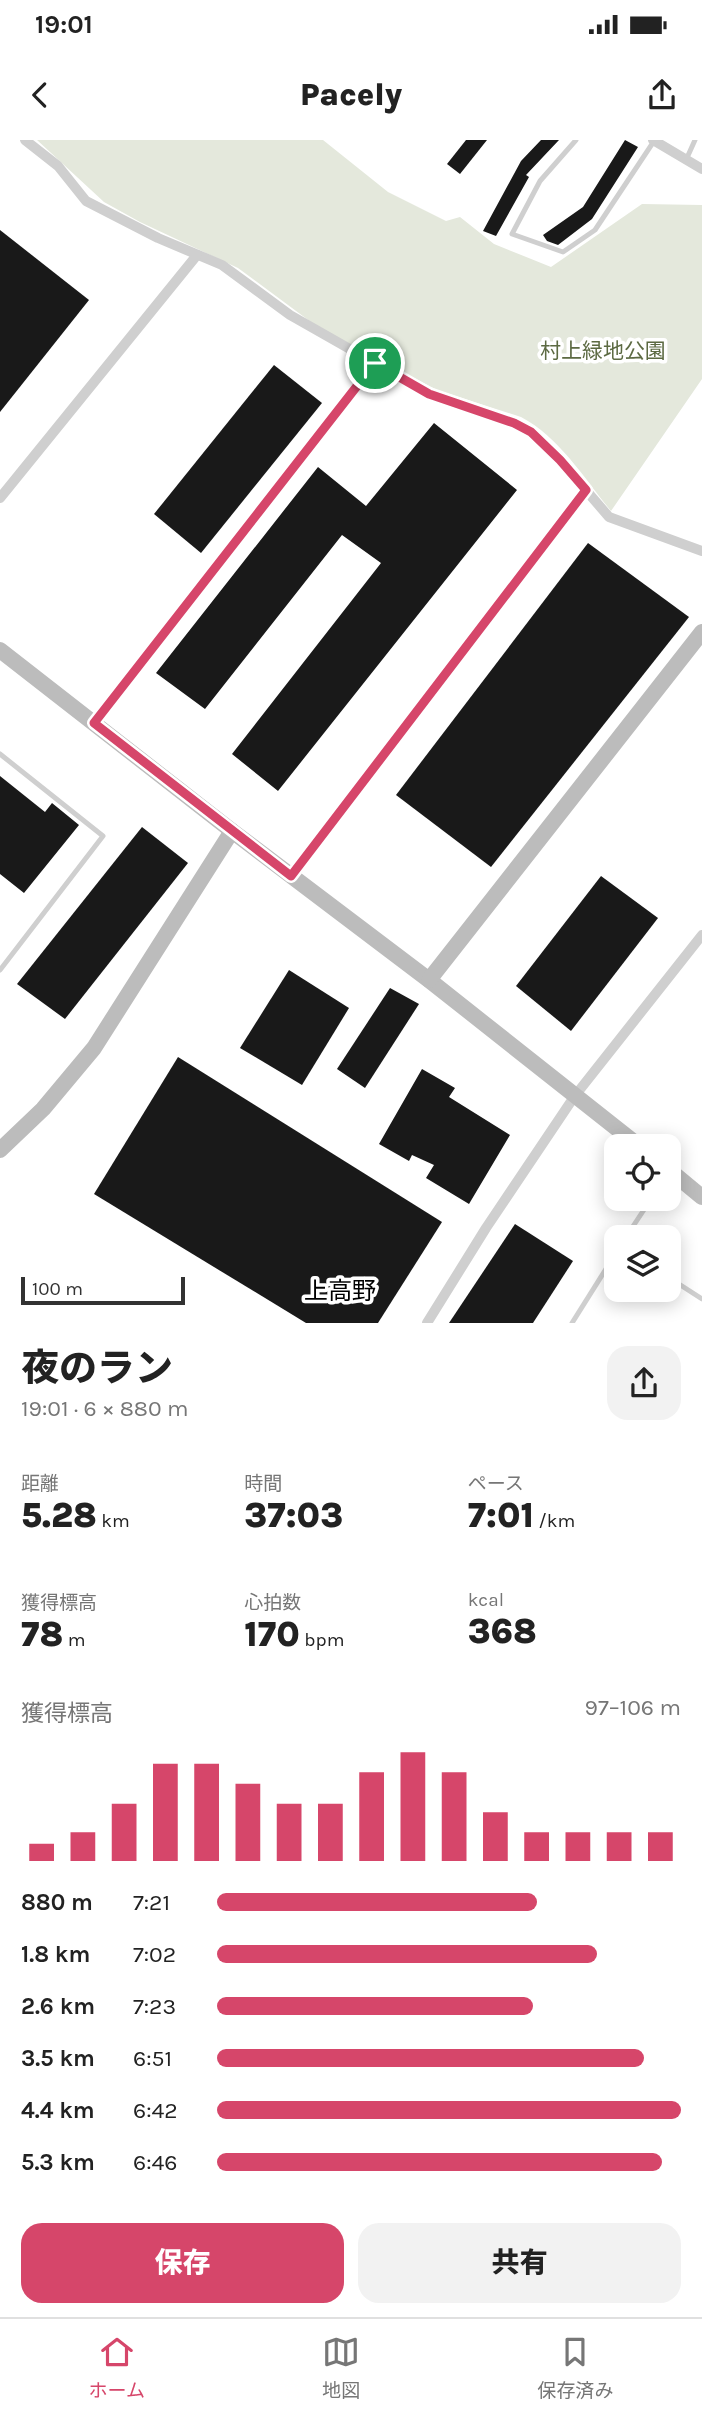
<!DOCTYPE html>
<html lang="ja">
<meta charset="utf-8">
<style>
:root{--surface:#fff;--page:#f2f2f2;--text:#222;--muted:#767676;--line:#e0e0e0;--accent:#d6466a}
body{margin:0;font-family:Karla,"Noto Sans JP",sans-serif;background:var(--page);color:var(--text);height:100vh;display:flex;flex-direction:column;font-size:26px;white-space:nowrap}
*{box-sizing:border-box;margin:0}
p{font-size:23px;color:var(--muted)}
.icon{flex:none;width:38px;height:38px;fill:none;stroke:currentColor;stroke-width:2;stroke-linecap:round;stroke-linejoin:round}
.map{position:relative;height:1183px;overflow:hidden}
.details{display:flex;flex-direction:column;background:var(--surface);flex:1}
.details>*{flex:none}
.buttons{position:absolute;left:604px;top:994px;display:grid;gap:14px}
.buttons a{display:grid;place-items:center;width:77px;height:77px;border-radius:14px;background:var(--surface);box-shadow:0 4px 18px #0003;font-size:35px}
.scale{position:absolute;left:21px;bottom:18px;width:164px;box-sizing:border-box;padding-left:7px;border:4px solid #323232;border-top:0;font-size:19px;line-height:24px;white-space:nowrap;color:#323232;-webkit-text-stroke:5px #fff;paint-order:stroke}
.pin{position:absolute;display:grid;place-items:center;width:60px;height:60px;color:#fff;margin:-30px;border:4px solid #fff;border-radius:50%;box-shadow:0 2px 7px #0007}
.round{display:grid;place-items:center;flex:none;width:74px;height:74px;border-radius:21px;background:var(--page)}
.headline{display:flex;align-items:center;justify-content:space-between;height:119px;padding:0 21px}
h1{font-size:38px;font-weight:800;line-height:52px}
.figures{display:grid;grid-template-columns:repeat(3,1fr);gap:10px;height:119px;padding:7px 21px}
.figures div{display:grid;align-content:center}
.figures b{font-size:35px;font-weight:800}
.figures small{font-size:19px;font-weight:400}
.figures p{font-size:19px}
.chart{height:196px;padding:14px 21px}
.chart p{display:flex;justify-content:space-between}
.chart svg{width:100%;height:126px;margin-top:7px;stroke:var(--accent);stroke-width:6}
.cta{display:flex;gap:14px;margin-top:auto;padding:14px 21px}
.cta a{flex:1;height:80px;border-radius:21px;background:var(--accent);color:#fff;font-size:28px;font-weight:800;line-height:80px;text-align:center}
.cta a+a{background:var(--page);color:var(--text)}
ul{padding:0 21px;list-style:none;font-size:23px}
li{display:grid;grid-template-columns:112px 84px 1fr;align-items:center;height:52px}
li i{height:18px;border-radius:9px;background:var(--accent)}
.status{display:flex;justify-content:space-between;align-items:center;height:49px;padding:0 35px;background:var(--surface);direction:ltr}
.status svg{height:19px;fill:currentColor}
header{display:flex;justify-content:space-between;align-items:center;height:91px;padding:0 21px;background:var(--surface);font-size:32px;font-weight:800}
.menu{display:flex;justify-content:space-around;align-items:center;height:98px;border-top:2px solid var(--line);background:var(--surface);font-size:19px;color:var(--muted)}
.menu a{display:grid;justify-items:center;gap:4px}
.menu .active{color:var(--accent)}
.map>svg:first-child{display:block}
</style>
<div class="status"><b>19:01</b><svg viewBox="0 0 49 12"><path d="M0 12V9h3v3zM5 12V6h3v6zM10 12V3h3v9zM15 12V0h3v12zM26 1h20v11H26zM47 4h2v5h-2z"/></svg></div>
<header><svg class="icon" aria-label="back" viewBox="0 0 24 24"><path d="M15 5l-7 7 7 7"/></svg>Pacely<svg class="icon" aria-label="share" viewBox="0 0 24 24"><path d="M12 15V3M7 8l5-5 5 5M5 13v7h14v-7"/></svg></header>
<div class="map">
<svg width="702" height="1183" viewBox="0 0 702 1183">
<rect width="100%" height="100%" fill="#fff"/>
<!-- green -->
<path fill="#e4e8dc" d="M 37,0 L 323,0 L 388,52 L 446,81 L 460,77 L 494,104 L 551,127 L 642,64 L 702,65 L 702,239 L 611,371 C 584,338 559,297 521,277 L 437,250 L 319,188 L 238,128 L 140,82 L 104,62 Z"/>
<!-- building -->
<g fill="#191919">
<path d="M 466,0 L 487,0 L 460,34 L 447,24 Z"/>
<path d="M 541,0 L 559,0 L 526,35 L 529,37 L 496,96 L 483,91 L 521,21 Z"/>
<path d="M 625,0 L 638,7 L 592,79 L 558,105 L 547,101 L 543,95 L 583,67 Z"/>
<path d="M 0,90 L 89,160 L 0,272 Z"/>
<path d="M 274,225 L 322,263 L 201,413 L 154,374 Z"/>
<path d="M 434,283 L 517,350 L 278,651 L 232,614 L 381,423 L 342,395 L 205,569 L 156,533 L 318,327 L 366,366 Z"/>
<path d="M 588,403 L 689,477 L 491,727 L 396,655 Z"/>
<path d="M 0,636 L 45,672 L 52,663 L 79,685 L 24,753 L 0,734 Z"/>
<path d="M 142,687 L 188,723 L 65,879 L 17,844 Z"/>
<path d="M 601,736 L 658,778 L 571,891 L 516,846 Z"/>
<path d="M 289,830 L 349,868 L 302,945 L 240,908 Z"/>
<path d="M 390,848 L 419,864 L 365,948 L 337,929 Z"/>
<path d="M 178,917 L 442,1082 L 378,1183 L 306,1183 L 94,1054 Z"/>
<path d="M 422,929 L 455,948 L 449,957 L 510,995 L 469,1064 L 426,1038 L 434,1025 L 412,1015 L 409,1021 L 379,1004 Z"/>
<path d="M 515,1084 L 573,1121 L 533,1183 L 449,1183 Z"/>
</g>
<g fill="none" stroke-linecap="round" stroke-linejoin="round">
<!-- lane -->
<g stroke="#cfcfcf" stroke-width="5">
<path d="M 576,0 L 540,41 L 512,94 L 563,112 L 595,90 L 654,1"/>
<path d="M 686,20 L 695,0"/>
<path d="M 0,614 L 103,696 L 0,830"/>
<path d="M 626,1097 L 651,1059"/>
<path d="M 668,1137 L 702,1159"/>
<path d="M 572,1183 L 616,1113"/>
</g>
<!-- street -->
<g stroke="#cfcfcf" stroke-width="10">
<path d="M 25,0 L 58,26 L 86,61 L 158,98 L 222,125 L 290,175 L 429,254 L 514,283 L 531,292 L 560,320 L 609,377 L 702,411"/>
<path d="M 653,0 L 702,29"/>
<path d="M 0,358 L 197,115"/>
<path d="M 94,583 L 375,224"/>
<path d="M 291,736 L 586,350"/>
<path d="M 427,1183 L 486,1088 L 574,957 L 702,795"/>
</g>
<!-- secondary -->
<g stroke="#bcbcbc" stroke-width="16">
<path d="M 0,510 L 232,691 L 429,840 L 639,1006"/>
<path d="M 429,840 L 702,492"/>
<path d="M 0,1010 L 43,969 L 94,908 L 232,691"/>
<path d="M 668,1029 L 702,1057"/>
</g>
</g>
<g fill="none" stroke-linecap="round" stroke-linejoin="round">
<defs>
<path id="route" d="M 375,223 L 429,254 L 514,283 L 531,292 L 560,320 L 586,350 L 291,736 L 94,583 Z"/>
</defs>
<!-- route casing -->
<use href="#route" stroke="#fff" stroke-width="14"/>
<!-- route -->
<use href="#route" stroke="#d6466a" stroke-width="9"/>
</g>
<g text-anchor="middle" stroke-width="7" stroke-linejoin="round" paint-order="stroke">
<!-- park labels -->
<g font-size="21" fill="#5c6a42" stroke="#fff">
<text x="603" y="218">村上緑地公園</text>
</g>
<!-- quarter labels -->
<g font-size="24" fill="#000" stroke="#fff">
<text x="340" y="1159">上高野</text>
</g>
</g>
</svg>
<div class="buttons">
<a><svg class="icon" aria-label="locate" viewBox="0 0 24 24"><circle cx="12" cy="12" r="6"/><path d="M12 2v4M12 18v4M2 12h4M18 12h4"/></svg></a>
<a><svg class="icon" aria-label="layers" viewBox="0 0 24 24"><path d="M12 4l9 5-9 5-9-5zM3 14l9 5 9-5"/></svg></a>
</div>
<div class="scale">100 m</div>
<div class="pin" style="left:375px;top:223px;background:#1e9e55"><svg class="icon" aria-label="arrive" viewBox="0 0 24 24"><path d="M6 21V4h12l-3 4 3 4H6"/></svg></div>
</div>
<section class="details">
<div class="headline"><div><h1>夜のラン</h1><p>19:01 · 6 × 880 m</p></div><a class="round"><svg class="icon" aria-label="share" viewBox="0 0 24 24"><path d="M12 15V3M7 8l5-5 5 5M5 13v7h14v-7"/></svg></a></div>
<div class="figures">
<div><p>距離</p><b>5.28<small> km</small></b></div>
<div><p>時間</p><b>37:03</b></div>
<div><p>ペース</p><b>7:01<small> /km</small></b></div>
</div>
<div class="figures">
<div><p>獲得標高</p><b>78<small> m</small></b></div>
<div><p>心拍数</p><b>170<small> bpm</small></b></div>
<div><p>kcal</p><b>368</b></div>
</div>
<div class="chart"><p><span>獲得標高</span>97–106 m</p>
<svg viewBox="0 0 160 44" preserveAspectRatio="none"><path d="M5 44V38M15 44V34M25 44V24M35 44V10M45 44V10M55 44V17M65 44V24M75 44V24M85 44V13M95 44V6M105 44V13M115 44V27M125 44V34M135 44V34M145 44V34M155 44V34"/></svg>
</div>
<ul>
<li><b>880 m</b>7:21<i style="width:69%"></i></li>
<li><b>1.8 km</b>7:02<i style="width:82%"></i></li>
<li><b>2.6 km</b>7:23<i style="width:68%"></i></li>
<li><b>3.5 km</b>6:51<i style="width:92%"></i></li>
<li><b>4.4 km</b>6:42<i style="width:100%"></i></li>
<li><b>5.3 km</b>6:46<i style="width:96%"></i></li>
</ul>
<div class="cta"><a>保存</a><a>共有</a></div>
</section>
<nav class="menu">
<a class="active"><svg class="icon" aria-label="home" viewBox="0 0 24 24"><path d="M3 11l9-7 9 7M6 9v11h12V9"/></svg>ホーム</a>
<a><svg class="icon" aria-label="map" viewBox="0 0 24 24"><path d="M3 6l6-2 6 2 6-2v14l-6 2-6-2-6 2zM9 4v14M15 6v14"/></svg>地図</a>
<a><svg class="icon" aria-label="saved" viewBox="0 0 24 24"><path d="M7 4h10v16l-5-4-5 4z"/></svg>保存済み</a>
</nav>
